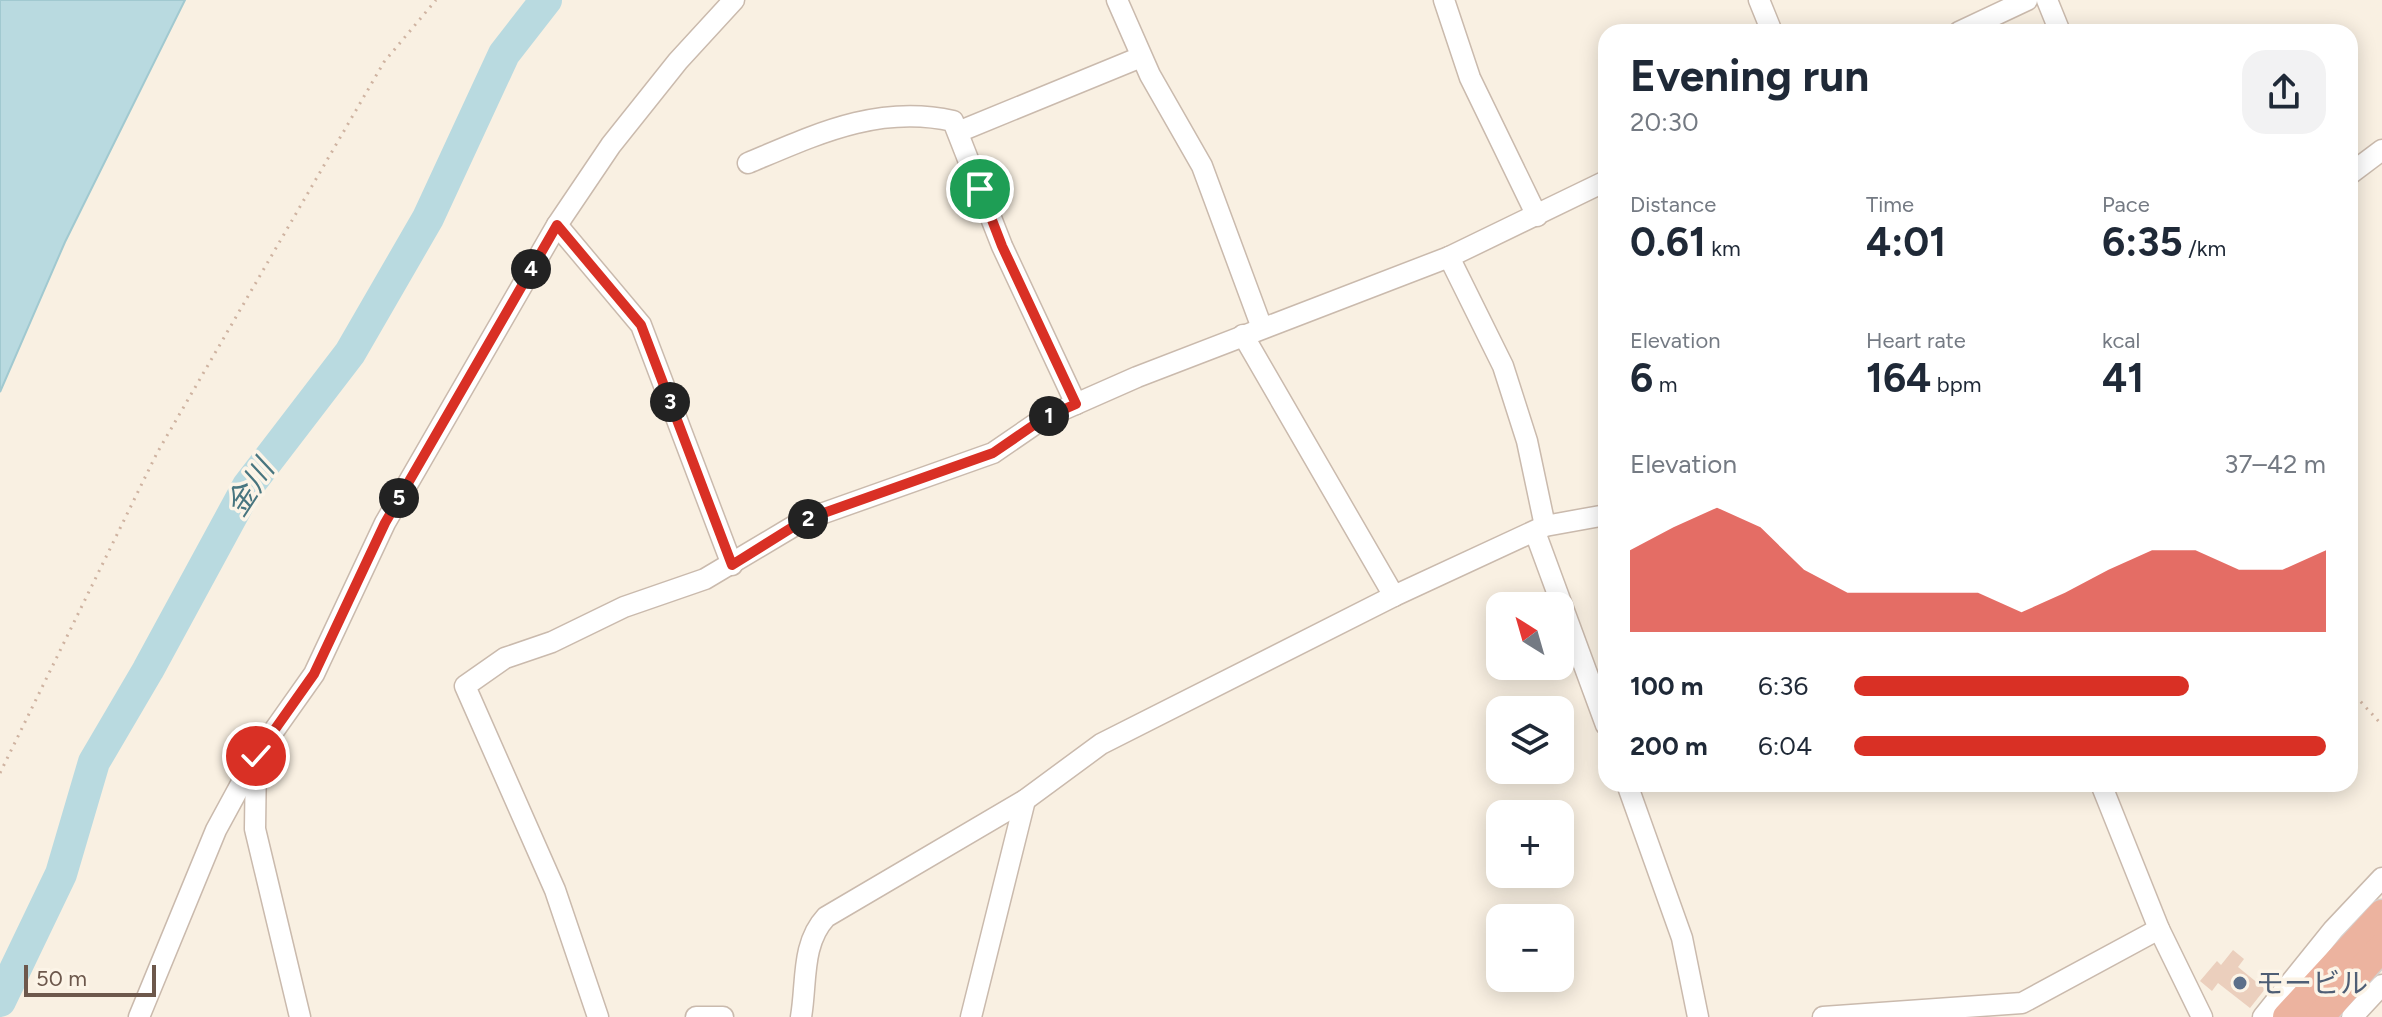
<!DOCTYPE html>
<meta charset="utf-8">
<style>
:root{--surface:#fff;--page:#f2f2f3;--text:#1f2937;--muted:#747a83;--accent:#d93025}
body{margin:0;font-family:Figtree,"Noto Sans JP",sans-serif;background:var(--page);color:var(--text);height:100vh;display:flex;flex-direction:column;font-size:30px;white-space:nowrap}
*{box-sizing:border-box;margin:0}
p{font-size:26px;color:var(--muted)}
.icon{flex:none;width:44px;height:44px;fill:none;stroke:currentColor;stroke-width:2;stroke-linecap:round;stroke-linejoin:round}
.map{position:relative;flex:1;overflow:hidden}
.side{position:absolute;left:1598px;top:24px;width:760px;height:768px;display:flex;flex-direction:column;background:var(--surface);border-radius:24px;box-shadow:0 4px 20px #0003}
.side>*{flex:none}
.needle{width:52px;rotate:323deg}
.buttons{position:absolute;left:1486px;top:592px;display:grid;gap:16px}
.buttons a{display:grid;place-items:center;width:88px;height:88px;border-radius:16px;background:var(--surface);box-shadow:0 4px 20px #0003;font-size:40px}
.scale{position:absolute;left:24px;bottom:20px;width:132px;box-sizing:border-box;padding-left:8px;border:4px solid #6d584c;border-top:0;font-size:22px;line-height:28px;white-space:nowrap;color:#6d584c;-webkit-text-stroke:6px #fcf4e7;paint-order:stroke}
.pin{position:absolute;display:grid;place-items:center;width:68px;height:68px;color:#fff;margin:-34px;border:4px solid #fff;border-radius:50%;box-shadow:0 2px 8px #0007}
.km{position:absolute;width:40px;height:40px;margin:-20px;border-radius:50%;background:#222;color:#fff;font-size:22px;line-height:40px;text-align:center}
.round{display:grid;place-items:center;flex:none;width:84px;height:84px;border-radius:24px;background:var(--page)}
.overview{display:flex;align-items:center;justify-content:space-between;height:136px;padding:0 32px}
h1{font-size:44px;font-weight:700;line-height:60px}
.metrics{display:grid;grid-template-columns:repeat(3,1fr);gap:12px;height:136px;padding:8px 32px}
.metrics div{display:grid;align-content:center}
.metrics b{font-size:40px;font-weight:700}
.metrics small{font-size:22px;font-weight:400}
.metrics p{font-size:22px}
.chart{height:224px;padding:16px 32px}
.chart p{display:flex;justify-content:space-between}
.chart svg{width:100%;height:144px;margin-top:8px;fill:var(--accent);opacity:.7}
ul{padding:0 32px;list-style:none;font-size:26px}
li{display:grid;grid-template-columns:128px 96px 1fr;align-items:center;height:60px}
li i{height:20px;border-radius:10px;background:var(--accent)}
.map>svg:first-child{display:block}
</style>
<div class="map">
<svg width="2382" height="1017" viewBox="0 0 2382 1017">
<rect width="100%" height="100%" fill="#f9f0e2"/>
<!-- water -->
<path fill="#b9dae0" stroke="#a1c9d0" stroke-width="2" d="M 0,0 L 185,0 L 65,242 L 0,392 Z"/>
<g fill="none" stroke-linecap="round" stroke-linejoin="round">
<!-- river -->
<path stroke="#b9dae0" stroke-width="32" d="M 0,1001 L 61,874 L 94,762 L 148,670 L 248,486 L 350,353 L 428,218 L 504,54 L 546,0"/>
</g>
<!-- building -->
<path fill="#ebcfbd" d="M 2233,950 L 2244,959 L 2238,967 L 2265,989 L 2250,1008 L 2218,983 L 2212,991 L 2200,981 L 2217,961 L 2221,965 Z"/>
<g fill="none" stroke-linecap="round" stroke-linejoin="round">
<defs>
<g id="minor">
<path d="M 1117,0 L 1150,75 L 1202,166 L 1262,328"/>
<path d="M 1444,0 L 1470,78 L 1537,216"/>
<path d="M 1759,0 L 1772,32"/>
<path d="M 2047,0 L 2060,32"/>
<path d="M 1959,32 L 2027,0"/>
<path d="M 958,132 L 1141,57"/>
<path d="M 748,163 C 815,135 878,104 953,121 L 1002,246 L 1076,404"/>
<path d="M 2350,174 L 2382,150"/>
<path d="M 557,225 L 641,325 L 732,565"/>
<path d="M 1449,257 L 1503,366 L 1527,441 L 1545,526"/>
<path d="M 1243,335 L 1394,596"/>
<path d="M 1535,532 L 1606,725"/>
<path d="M 1627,784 L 1682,938 L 1698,1017"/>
<path d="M 2101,784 L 2159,929 L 2202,1017"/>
<path d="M 139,1017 L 216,830 L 254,760"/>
<path d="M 300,1017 L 255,829 L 256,756 L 314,674 L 385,523 L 557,225 L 611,145 L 678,61 L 734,0"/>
<path d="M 598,1017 L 555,890 L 465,686 L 505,658 L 552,642 L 624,607 L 705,579 L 804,520 L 993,453 L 1044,418 L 1137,377 L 1449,257 L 1606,181"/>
<path d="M 696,1017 L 723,1017"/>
<path d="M 801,1017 C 807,982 801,944 826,917 L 1025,800 L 1101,744 L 1394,596 L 1545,526 L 1606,515"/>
<path d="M 971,1017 L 1025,800"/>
<path d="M 1823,1017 L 2022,1003 L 2159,929"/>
<path d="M 2263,1017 L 2333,930 L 2382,878"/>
<path d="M 2352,1017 L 2382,985"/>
</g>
<g id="highway">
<path d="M 2287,1017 L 2382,914"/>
<path d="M 2320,1017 L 2382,947"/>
</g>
</defs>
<!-- minor casing -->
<use href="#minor" stroke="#cabaad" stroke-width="23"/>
<!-- highway casing -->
<use href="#highway" stroke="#d6d0cd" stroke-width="31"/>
<!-- path -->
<g stroke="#cfb3a1" stroke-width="3" stroke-dasharray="2 6" stroke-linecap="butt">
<path d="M 2350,690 L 2382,725"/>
<path d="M 0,773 L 157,453 L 384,62 L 436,0"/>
</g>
<!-- minor -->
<use href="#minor" stroke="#fff" stroke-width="20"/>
<!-- highway -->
<use href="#highway" stroke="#ecb39f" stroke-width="28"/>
</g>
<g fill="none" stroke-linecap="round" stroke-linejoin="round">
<defs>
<path id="route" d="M 256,756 L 314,674 L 385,523 L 557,225 L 641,325 L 732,565 L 804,520 L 993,453 L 1044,418 L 1076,404 L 1002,246 L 980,189"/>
</defs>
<!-- route casing -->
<use href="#route" stroke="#fff" stroke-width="16"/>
<!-- route -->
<use href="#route" stroke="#d93025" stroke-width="10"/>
</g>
<!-- markers -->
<circle fill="#5c6f8a" stroke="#fcf4e7" stroke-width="3" cx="2240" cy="983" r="8"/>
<g text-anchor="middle" stroke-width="7" stroke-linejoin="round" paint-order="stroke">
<!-- service labels -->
<g font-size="28" fill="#4e5e75" stroke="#fcf4e7" text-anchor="start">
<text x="2256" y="993">モービル</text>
</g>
<!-- water labels -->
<g font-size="30" font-style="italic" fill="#48757f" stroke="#fcf4e7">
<text transform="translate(250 488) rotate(-57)" y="10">金川</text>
</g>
</g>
</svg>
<div class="buttons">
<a><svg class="needle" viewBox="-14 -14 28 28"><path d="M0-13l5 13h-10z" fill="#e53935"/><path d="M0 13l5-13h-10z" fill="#747a83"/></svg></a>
<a><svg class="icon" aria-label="layers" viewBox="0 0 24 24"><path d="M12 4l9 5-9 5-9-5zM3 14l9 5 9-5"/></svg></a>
<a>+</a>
<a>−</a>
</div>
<div class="scale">50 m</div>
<div class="pin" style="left:980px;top:189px;background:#1e9e55"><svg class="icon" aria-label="arrive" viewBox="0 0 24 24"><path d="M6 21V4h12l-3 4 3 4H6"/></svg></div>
<div class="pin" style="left:256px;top:756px;background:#d93025"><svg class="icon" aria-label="check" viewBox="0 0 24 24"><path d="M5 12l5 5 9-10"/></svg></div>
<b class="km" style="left:1049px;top:416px">1</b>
<b class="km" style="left:808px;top:519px">2</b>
<b class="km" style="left:670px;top:402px">3</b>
<b class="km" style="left:531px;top:269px">4</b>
<b class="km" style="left:399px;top:498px">5</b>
<section class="side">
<div class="overview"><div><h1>Evening run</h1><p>20:30</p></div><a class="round"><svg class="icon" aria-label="share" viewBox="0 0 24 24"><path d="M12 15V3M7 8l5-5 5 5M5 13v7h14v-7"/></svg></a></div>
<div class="metrics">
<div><p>Distance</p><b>0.61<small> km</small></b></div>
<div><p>Time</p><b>4:01</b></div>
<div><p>Pace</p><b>6:35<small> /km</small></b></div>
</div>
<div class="metrics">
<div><p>Elevation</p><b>6<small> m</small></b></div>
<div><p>Heart rate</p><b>164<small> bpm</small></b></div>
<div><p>kcal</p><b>41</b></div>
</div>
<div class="chart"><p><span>Elevation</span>37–42 m</p>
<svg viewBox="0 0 160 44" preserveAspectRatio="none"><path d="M0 44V19L10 12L20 6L30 12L40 25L50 32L60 32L70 32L80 32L90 38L100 32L110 25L120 19L130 19L140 25L150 25L160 19V44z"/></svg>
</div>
<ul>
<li><b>100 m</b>6:36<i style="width:71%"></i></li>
<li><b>200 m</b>6:04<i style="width:100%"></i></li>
</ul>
</section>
</div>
